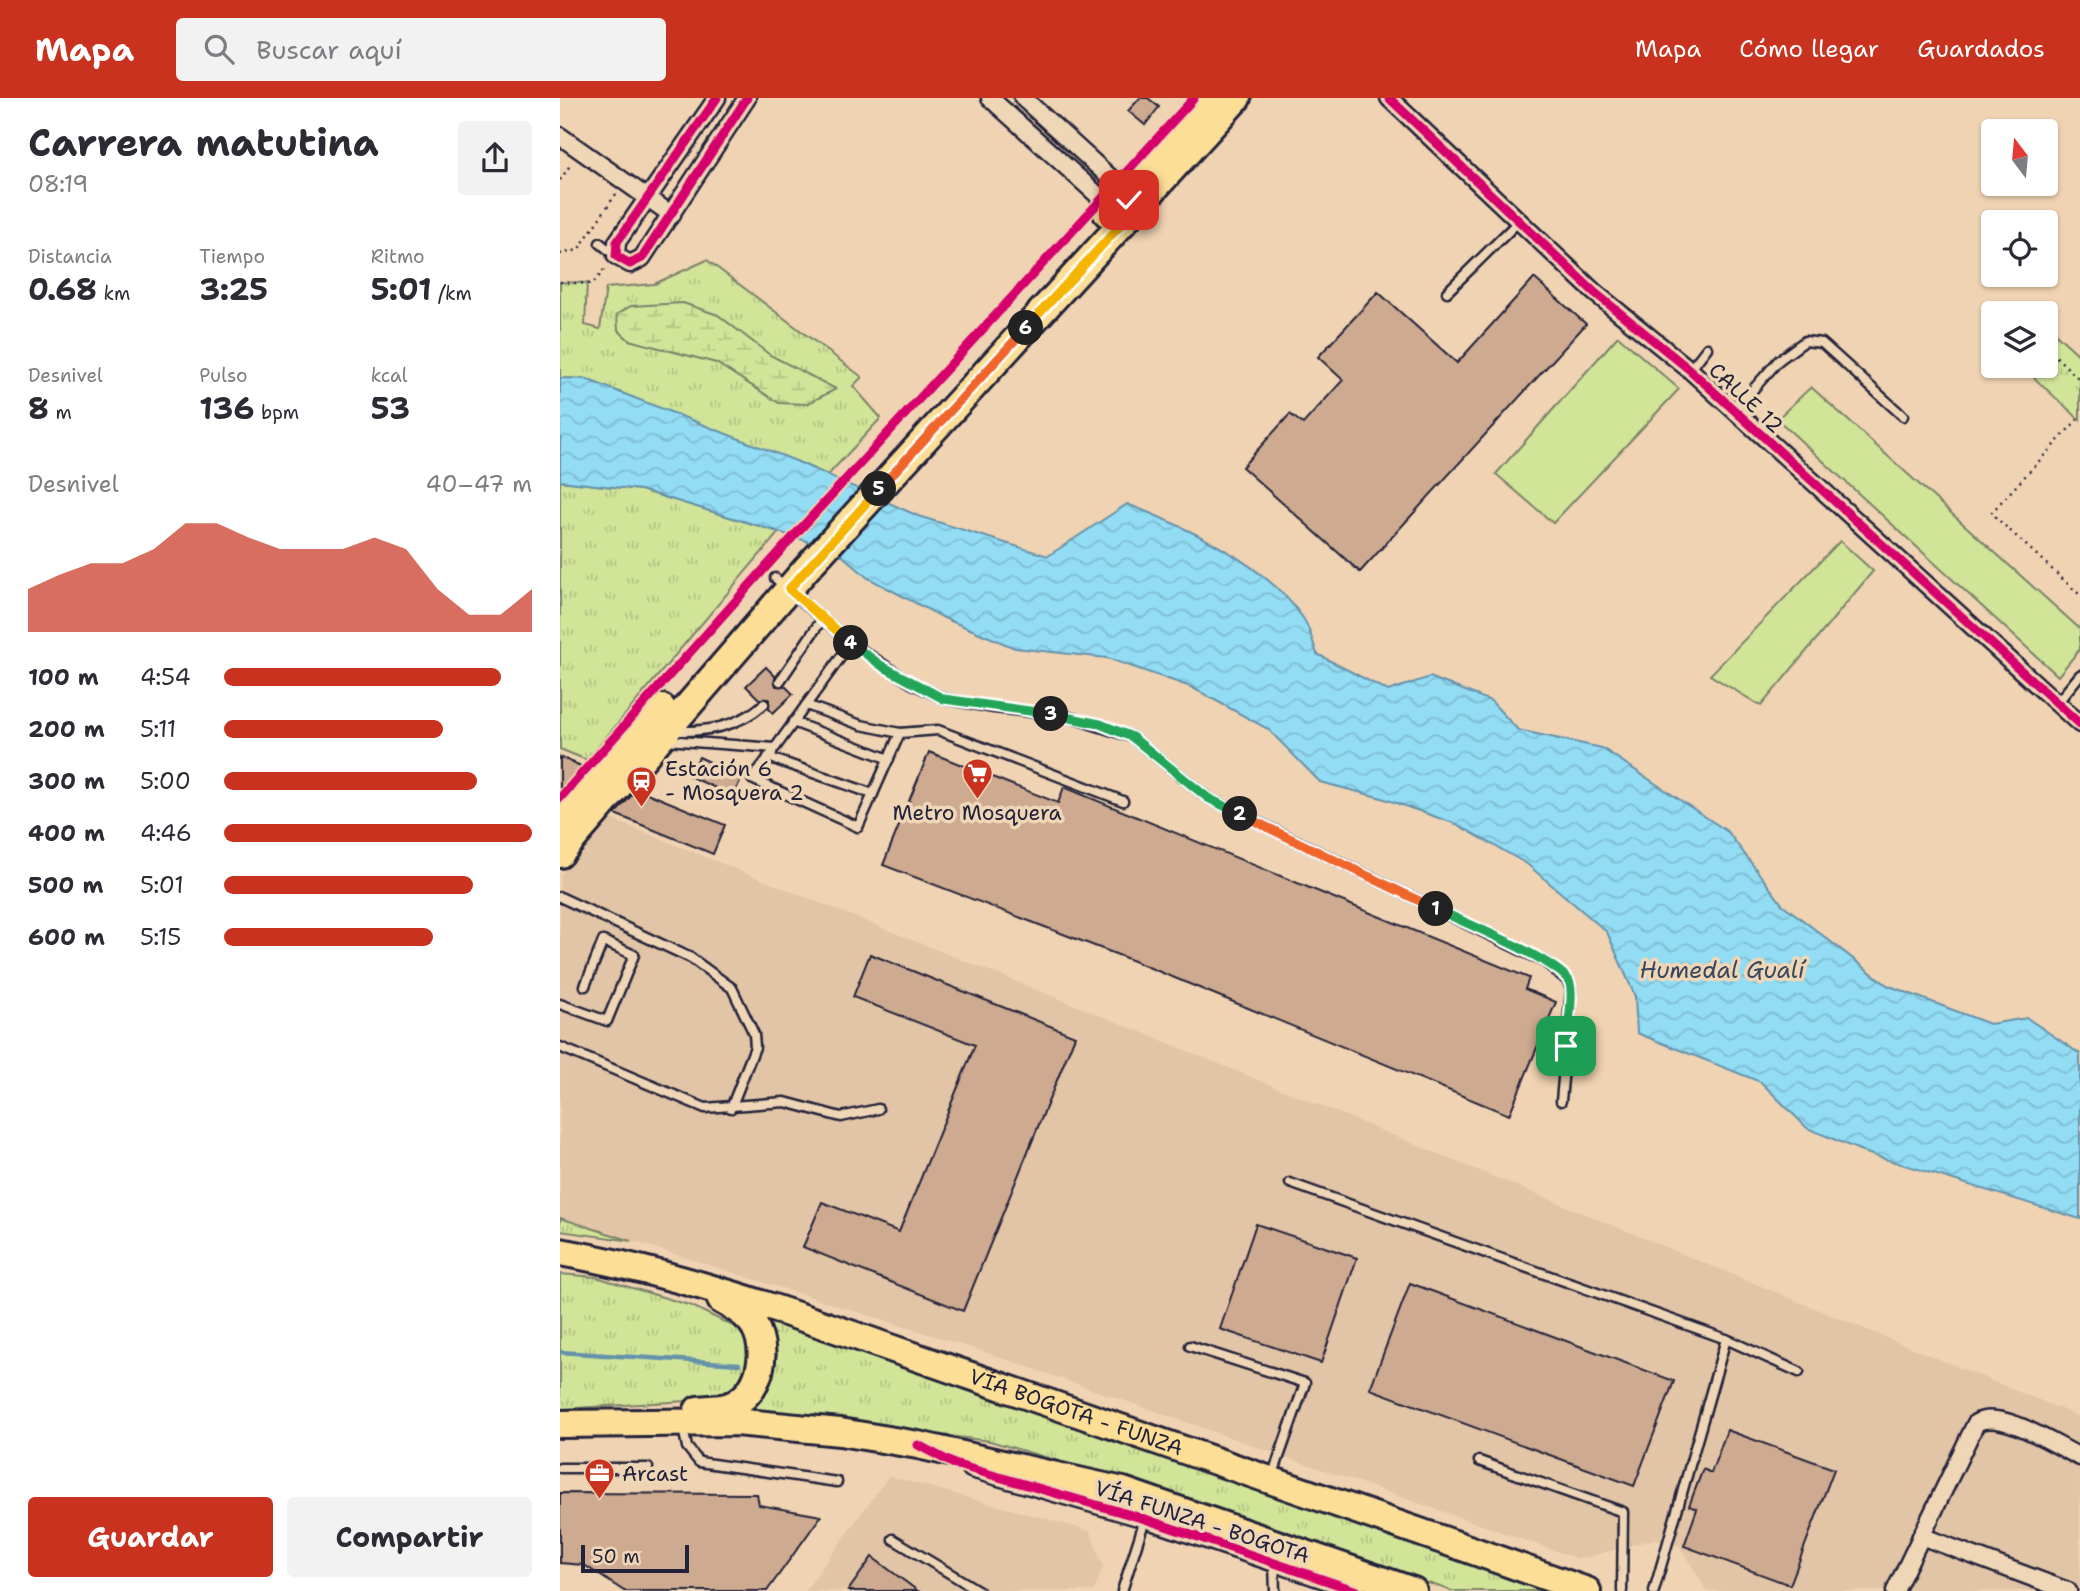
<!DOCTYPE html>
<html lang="es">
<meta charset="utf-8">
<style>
:root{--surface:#fff;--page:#f2f2f3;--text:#2b2b33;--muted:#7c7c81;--accent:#c8321e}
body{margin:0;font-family:"Shantell Sans",sans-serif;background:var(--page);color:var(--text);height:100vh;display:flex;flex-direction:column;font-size:26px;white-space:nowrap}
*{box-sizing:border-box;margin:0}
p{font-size:23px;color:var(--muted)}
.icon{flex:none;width:38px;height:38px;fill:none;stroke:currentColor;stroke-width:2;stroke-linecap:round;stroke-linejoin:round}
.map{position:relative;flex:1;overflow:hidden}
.drawer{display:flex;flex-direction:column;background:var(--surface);width:560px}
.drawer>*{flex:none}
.needle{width:46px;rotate:344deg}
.controls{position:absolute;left:1421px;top:21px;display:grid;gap:14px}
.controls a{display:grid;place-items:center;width:77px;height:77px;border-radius:7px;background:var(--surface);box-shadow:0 2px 5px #0004;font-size:35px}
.scale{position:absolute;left:21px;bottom:18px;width:108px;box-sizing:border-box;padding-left:7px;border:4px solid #22223b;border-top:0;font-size:19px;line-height:24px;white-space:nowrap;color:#22223b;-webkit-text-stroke:5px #efd6b6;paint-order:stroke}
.pin{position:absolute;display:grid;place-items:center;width:60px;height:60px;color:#fff;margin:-30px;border-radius:14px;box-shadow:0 4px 10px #0006}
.km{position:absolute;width:35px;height:35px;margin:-18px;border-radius:50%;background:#222;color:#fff;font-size:19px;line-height:35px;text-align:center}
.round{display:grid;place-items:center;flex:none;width:74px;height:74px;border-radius:7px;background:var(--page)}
.overview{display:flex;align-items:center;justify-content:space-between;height:119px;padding:0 28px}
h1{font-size:38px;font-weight:700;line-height:52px}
.stats{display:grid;grid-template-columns:repeat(3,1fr);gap:10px;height:119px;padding:7px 28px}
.stats div{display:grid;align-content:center}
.stats b{font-size:30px;font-weight:700}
.stats small{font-size:19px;font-weight:400}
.stats p{font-size:19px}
.chart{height:196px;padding:14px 28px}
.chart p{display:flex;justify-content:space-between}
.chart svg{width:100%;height:126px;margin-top:7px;fill:var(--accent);opacity:.7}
.cta{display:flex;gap:14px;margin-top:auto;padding:14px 28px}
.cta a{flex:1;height:80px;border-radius:7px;background:var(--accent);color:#fff;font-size:28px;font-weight:700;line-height:80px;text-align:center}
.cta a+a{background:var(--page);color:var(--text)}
ul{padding:0 28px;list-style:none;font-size:23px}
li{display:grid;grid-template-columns:112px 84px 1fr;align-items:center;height:52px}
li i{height:18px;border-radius:9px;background:var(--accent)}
header{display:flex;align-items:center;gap:42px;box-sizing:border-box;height:98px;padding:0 35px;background:var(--accent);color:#fff}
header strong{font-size:33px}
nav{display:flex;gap:38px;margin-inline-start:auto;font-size:24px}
.search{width:490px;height:63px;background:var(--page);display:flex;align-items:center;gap:18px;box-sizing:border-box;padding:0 24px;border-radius:7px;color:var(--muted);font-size:26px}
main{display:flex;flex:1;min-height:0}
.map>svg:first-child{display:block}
</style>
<header>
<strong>Mapa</strong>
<div class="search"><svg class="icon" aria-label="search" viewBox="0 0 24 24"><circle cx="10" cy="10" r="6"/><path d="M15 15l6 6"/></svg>Buscar aquí</div>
<nav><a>Mapa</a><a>Cómo llegar</a><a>Guardados</a></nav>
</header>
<main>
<section class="drawer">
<div class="overview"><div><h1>Carrera matutina</h1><p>08:19</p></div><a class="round"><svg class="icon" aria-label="share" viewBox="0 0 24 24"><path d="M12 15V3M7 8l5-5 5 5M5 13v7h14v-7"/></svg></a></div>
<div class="stats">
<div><p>Distancia</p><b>0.68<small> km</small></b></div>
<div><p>Tiempo</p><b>3:25</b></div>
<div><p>Ritmo</p><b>5:01<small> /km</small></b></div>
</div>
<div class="stats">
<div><p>Desnivel</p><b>8<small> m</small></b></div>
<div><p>Pulso</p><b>136<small> bpm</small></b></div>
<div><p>kcal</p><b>53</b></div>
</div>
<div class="chart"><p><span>Desnivel</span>40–47 m</p>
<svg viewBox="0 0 160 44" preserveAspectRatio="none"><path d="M0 44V29L10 24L20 20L30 20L40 15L50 6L60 6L70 11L80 15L90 15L100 15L110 11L120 15L130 29L140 38L150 38L160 29V44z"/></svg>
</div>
<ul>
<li><b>100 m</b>4:54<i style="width:90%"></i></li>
<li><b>200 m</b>5:11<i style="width:71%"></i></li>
<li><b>300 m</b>5:00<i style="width:82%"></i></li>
<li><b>400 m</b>4:46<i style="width:100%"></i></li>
<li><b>500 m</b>5:01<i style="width:81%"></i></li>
<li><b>600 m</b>5:15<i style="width:68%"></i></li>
</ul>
<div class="cta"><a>Guardar</a><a>Compartir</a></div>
</section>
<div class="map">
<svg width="1520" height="1493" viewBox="0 0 1520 1493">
<defs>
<pattern id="grass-tufts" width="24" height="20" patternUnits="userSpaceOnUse" patternTransform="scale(1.75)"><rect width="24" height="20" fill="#d1e498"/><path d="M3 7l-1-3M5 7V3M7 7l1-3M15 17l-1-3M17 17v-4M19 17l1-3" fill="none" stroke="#b3c384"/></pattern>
<pattern id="wetland-marsh" width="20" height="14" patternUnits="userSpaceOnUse" patternTransform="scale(1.75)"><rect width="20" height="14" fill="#d1e498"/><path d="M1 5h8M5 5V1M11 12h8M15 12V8" fill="none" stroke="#b3c384"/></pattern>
<pattern id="water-waves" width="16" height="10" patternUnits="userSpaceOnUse" patternTransform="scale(1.75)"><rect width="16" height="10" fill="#92dcf4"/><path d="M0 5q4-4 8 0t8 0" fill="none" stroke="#7ebcd2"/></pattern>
</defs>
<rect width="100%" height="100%" fill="#f0d3b2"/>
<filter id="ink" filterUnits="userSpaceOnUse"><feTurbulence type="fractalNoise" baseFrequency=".0143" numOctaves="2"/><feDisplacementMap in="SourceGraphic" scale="14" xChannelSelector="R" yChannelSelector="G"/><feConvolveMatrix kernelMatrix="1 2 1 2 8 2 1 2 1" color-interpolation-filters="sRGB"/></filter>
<g filter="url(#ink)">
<!-- built -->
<g fill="#e2c4a6">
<path d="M 51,721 L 554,923 L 1520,1319 L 1520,1493 L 1147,1493 L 1120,1448 L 1094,1441 L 1019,1461 L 422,1253 L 0,1120 L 0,777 Z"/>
<path d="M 329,1378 L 530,1433 L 543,1469 L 534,1493 L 245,1493 Z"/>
</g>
<!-- grass -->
<g fill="url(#grass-tufts)" stroke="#7a836a" stroke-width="2">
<path d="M 147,162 L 302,279 L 293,288 L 321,320 L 268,377 L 26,281 L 0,280 L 0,184 L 27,185 L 25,227 L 40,231 L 46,190 L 94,186 Z"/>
<path d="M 1486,227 L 1520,258 L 1520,322 L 1461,268 L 1486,268 Z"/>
<path d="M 0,383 L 81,392 L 219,434 L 27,662 L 0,651 Z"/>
<path d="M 0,1120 L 72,1143 L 0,1133 Z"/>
<path d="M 0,1176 L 36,1179 L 132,1208 L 183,1233 L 192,1251 L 189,1276 L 165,1297 L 143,1302 L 0,1311 Z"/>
<path d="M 199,1219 L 1005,1493 L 892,1493 L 557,1380 L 430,1343 L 183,1313 L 209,1286 L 217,1256 Z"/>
</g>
<!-- wetland -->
<path fill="url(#wetland-marsh)" stroke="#7a836a" stroke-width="2" d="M 123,205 L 158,217 L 210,257 L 276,291 L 247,306 L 219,305 L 156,265 L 69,242 L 58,232 L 57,216 L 71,208 Z"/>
<!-- park -->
<g fill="#d1e498" stroke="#7a836a" stroke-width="2">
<path d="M 1058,238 L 1119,291 L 993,425 L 936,376 Z"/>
<path d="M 1251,289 L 1520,531 L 1520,551 L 1498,578 L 1217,321 Z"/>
<path d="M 1280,443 L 1313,473 L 1201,608 L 1150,577 Z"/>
</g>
<!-- water -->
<path fill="url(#water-waves)" stroke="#6592aa" stroke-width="2" d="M 0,280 L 26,281 L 236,363 L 358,418 L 488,458 L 567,406 C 627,429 707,466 743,520 C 750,530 753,545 757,556 L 828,593 L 870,579 L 931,603 L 958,632 L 1042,650 L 1168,734 L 1222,806 L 1327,887 L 1430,926 L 1467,920 L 1520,956 L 1520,1121 L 1309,1056 L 1247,1030 L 1201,984 L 1077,935 L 1075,898 L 1047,834 L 967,766 L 896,726 L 822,700 L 760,684 L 708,631 L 631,589 L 547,560 L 455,550 L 384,520 L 308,480 L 277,453 L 219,434 L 81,392 L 0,383 Z"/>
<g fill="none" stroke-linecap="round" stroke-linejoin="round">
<!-- stream -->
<path stroke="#6592aa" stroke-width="4.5" d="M 0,1254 L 179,1266"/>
</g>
<!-- building -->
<g fill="#cdaa90" stroke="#22223b" stroke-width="2">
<path d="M 580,0 L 588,0 L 599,9 L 585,27 L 568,13 Z"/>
<path d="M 974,180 L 1026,226 L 800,474 L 682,369 L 730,316 L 743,326 L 783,282 L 758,259 L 818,194 L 897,265 Z"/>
<path d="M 206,569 L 215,578 L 216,588 L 225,588 L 233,596 L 213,615 L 209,611 L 209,601 L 199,601 L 186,588 Z"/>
<path d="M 369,654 L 498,705 L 504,689 L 969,880 L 965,891 L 996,904 L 949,1017 L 566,860 L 323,767 Z"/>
<path d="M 0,659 L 28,671 L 6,696 L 0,693 Z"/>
<path d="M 139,659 L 182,679 L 173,698 L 129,678 Z"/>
<path d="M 77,691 L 165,727 L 153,756 L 55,716 Z"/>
<path d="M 310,856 L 515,938 L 403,1213 L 243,1149 L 262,1104 L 339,1134 L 415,947 L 293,899 Z"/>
<path d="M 696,1126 L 797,1160 L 761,1265 L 660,1231 Z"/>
<path d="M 850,1185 L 1114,1283 L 1074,1388 L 810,1291 Z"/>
<path d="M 1167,1332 L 1274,1371 L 1230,1487 L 1124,1448 L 1137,1411 L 1129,1408 L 1143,1371 L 1151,1375 Z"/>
<path d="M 0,1395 L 197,1396 L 199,1407 L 261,1418 L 207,1493 L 64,1493 L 24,1467 L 0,1465 Z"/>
<path d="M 312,1459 L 358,1493 L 288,1493 Z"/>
</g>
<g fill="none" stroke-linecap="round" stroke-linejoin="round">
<defs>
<g id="lane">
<path d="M 40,145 L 56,158"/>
<path d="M 887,194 L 959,123"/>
<path d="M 1130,272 L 1147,250"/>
<path d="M 1174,313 L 1219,262 L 1245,243 L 1262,245 L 1343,318"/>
<path d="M 215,480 L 291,545 L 351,585 L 385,601 L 434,610 L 506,618 L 572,639 L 648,700 L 985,864 L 1008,883 L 1011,892 L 1001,1003"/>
<path d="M 220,583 L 262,521"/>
<path d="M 1497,605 L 1520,577"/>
<path d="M 233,624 L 329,661"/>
<path d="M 113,633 C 147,634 178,629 204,606"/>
<path d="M 340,635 L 378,632 L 563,703"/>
<path d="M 106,642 L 215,650 L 291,545"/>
<path d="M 212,655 L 192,681 L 298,729 L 313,696"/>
<path d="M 208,659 L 313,696 L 340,635 L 301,627 L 246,607"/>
<path d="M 0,799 L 131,860 L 172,890 L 194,936 L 195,949 L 171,1010"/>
<path d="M 0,906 L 47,923 L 74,857 L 43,843 L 25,888"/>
<path d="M 0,949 L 145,1010 L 225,1004 L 281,1019 L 318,1011"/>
<path d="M 730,1085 L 1166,1241 L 1094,1493"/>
<path d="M 1166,1241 L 1239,1274"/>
<path d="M 630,1248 L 745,1285 L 712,1379"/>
<path d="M 123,1330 L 127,1349 L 139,1364 L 277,1384"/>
<path d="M 919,1363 L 1063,1414 L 1062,1493"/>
<path d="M 0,1370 L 88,1370"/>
<path d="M 333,1441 L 419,1493"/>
<path d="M 714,1466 L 715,1493"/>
<path d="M 562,1493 L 585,1421"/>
</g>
<g id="street">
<path d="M 157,0 L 57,144 L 56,158 L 70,166 L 82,160 L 187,0"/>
<path d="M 430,0 L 552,110"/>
<path d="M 463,0 L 566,94 L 569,101"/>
<path d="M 829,0 L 1034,194 L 1130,272 L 1520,626"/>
<path d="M 0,38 L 112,117"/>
<path d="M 411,1371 L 585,1421 L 797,1493"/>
<path d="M 1361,1438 L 1508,1493"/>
<path d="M 1335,1493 L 1416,1325 C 1440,1310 1495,1347 1520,1359"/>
</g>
<g id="primary">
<path d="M 547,115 L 651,0"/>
<path d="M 0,727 L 102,610"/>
<path d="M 0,756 L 247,470 L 677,0"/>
<path id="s1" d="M 0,1154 C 141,1179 276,1232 411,1278 C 616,1349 822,1420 1027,1493"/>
<path d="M 138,1312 C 148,1311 162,1311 170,1308 C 200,1295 209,1256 195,1229 C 187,1216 174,1209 161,1202"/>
<path d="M 0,1326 L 176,1324 L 280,1334 L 358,1347 L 563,1393 L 853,1493"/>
</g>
</defs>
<!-- lane casing -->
<use href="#lane" stroke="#22223b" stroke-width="13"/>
<!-- street casing -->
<use href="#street" stroke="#22223b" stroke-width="21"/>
<!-- primary casing -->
<use href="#primary" stroke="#22223b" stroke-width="32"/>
<!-- path -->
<g stroke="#22223b" stroke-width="2.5" stroke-dasharray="2 5" stroke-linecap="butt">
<path d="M 0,82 L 11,66"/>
<path d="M 0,156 L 18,152 L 56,96"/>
<path d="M 0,184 L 33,186 L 47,168"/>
<path d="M 1486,249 L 1520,282"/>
<path d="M 1518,321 L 1431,415 L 1520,497"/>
</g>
<!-- lane -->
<use href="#lane" stroke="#efd6b6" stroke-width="8"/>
<!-- street -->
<use href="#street" stroke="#efd6b6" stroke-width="16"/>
<!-- primary -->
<use href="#primary" stroke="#fcde96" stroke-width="26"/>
<defs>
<g id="cycleway">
<path d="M 157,0 L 57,144 L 56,158 L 70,166 L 82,160 L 187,0"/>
<path d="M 829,0 L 1034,194 L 1130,272 L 1520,626"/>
<path d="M 0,700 L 223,450 L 634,0"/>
<path d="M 358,1347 L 394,1366 L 585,1421 L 797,1493"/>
</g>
</defs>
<!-- cycleway casing -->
<use href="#cycleway" stroke="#efd6b6" stroke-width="13"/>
<!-- cycleway -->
<use href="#cycleway" stroke="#d6006c" stroke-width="9"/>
</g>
</g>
<g fill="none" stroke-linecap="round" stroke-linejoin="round" filter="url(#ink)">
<defs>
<path id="split-1" d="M 876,811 C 901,823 997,862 1009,883 C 1015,894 1007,934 1006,948"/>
<path id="split-2" d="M 680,716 L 876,811"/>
<path id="split-3" d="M 491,616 L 540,626 L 572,639 L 648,700 L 680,716"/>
<path id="split-4" d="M 291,545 L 322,568 L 384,601 L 491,616"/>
<path id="split-5" d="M 291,545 L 229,491 L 319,391"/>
<path id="split-6" d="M 319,391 L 466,230"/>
<path id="split-7" d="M 466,230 L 568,119 L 569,102"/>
</defs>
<!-- split-1 casing -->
<use href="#split-1" stroke="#fff" stroke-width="14"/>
<!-- split-2 casing -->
<use href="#split-2" stroke="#fff" stroke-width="14"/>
<!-- split-3 casing -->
<use href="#split-3" stroke="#fff" stroke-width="14"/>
<!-- split-4 casing -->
<use href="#split-4" stroke="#fff" stroke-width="14"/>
<!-- split-5 casing -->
<use href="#split-5" stroke="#fff" stroke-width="14"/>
<!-- split-6 casing -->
<use href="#split-6" stroke="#fff" stroke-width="14"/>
<!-- split-7 casing -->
<use href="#split-7" stroke="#fff" stroke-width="14"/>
<!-- split-1 -->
<use href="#split-1" stroke="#22a559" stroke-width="9"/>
<!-- split-2 -->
<use href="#split-2" stroke="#f0652b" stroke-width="9"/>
<!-- split-3 -->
<use href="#split-3" stroke="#22a559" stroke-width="9"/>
<!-- split-4 -->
<use href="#split-4" stroke="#22a559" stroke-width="9"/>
<!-- split-5 -->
<use href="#split-5" stroke="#f5b400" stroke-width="9"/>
<!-- split-6 -->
<use href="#split-6" stroke="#f0652b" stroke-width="9"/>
<!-- split-7 -->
<use href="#split-7" stroke="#f5b400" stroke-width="9"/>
</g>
<!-- icons -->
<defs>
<symbol id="supermarket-pin" viewBox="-11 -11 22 30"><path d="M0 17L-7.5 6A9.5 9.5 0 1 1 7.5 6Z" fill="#c8321e" stroke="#efd6b6"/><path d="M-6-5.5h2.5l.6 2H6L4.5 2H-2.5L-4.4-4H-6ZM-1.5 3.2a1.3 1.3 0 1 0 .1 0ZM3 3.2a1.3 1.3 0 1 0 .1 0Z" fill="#fff"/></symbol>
<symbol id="station-pin" viewBox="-11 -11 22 30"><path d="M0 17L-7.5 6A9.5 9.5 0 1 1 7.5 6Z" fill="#c8321e" stroke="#efd6b6"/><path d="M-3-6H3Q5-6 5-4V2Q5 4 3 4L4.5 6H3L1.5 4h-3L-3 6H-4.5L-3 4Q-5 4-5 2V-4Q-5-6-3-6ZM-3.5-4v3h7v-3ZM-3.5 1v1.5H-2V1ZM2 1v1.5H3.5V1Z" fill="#fff"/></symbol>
<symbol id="office-pin" viewBox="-11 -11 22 30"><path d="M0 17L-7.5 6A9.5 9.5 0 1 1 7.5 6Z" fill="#c8321e" stroke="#efd6b6"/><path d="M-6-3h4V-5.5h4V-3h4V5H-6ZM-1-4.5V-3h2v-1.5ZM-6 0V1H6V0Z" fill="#fff"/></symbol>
</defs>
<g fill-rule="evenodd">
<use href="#supermarket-pin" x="400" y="658" width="35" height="47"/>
<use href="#station-pin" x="64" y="666" width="35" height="47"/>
<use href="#office-pin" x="22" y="1358" width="35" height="47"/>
</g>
<g text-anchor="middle" stroke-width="7" stroke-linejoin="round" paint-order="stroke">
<!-- street labels -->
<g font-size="21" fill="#22223b" stroke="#efd6b6">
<text transform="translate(1186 300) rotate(43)" y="7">CALLE 12</text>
<text dy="7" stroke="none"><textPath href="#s1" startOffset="541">VÍA BOGOTA - FUNZA</textPath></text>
<text transform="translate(642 1424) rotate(18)" y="7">VÍA FUNZA - BOGOTA</text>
</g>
<!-- poi labels -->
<g font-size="21" fill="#22223b" stroke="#efd6b6" text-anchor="start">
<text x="105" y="678">Estación 6<tspan x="105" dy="24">- Mosquera 2</tspan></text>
<text x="417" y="722" text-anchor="middle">Metro Mosquera</text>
<text x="62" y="1383">Arcast</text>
</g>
<!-- water labels -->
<g font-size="23" font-style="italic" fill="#384760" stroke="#efd6b6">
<text x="1162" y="880">Humedal Gualí</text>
</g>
</g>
</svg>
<div class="controls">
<a><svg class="needle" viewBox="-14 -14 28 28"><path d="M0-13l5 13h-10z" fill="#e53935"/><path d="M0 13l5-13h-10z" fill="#7c7c81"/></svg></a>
<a><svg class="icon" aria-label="locate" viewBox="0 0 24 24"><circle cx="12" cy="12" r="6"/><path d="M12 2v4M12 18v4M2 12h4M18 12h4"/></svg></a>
<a><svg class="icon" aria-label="layers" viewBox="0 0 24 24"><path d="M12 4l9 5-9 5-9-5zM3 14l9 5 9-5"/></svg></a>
</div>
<div class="scale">50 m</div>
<div class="pin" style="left:1006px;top:948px;background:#1e9e55"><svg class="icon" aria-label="arrive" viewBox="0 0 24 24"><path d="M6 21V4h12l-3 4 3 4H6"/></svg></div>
<div class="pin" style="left:569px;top:102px;background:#d93025"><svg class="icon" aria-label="check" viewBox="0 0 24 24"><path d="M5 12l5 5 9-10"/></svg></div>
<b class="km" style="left:876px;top:811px">1</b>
<b class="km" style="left:680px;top:716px">2</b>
<b class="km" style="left:491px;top:616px">3</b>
<b class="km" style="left:291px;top:545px">4</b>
<b class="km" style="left:319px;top:391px">5</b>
<b class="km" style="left:466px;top:230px">6</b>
</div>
</main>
